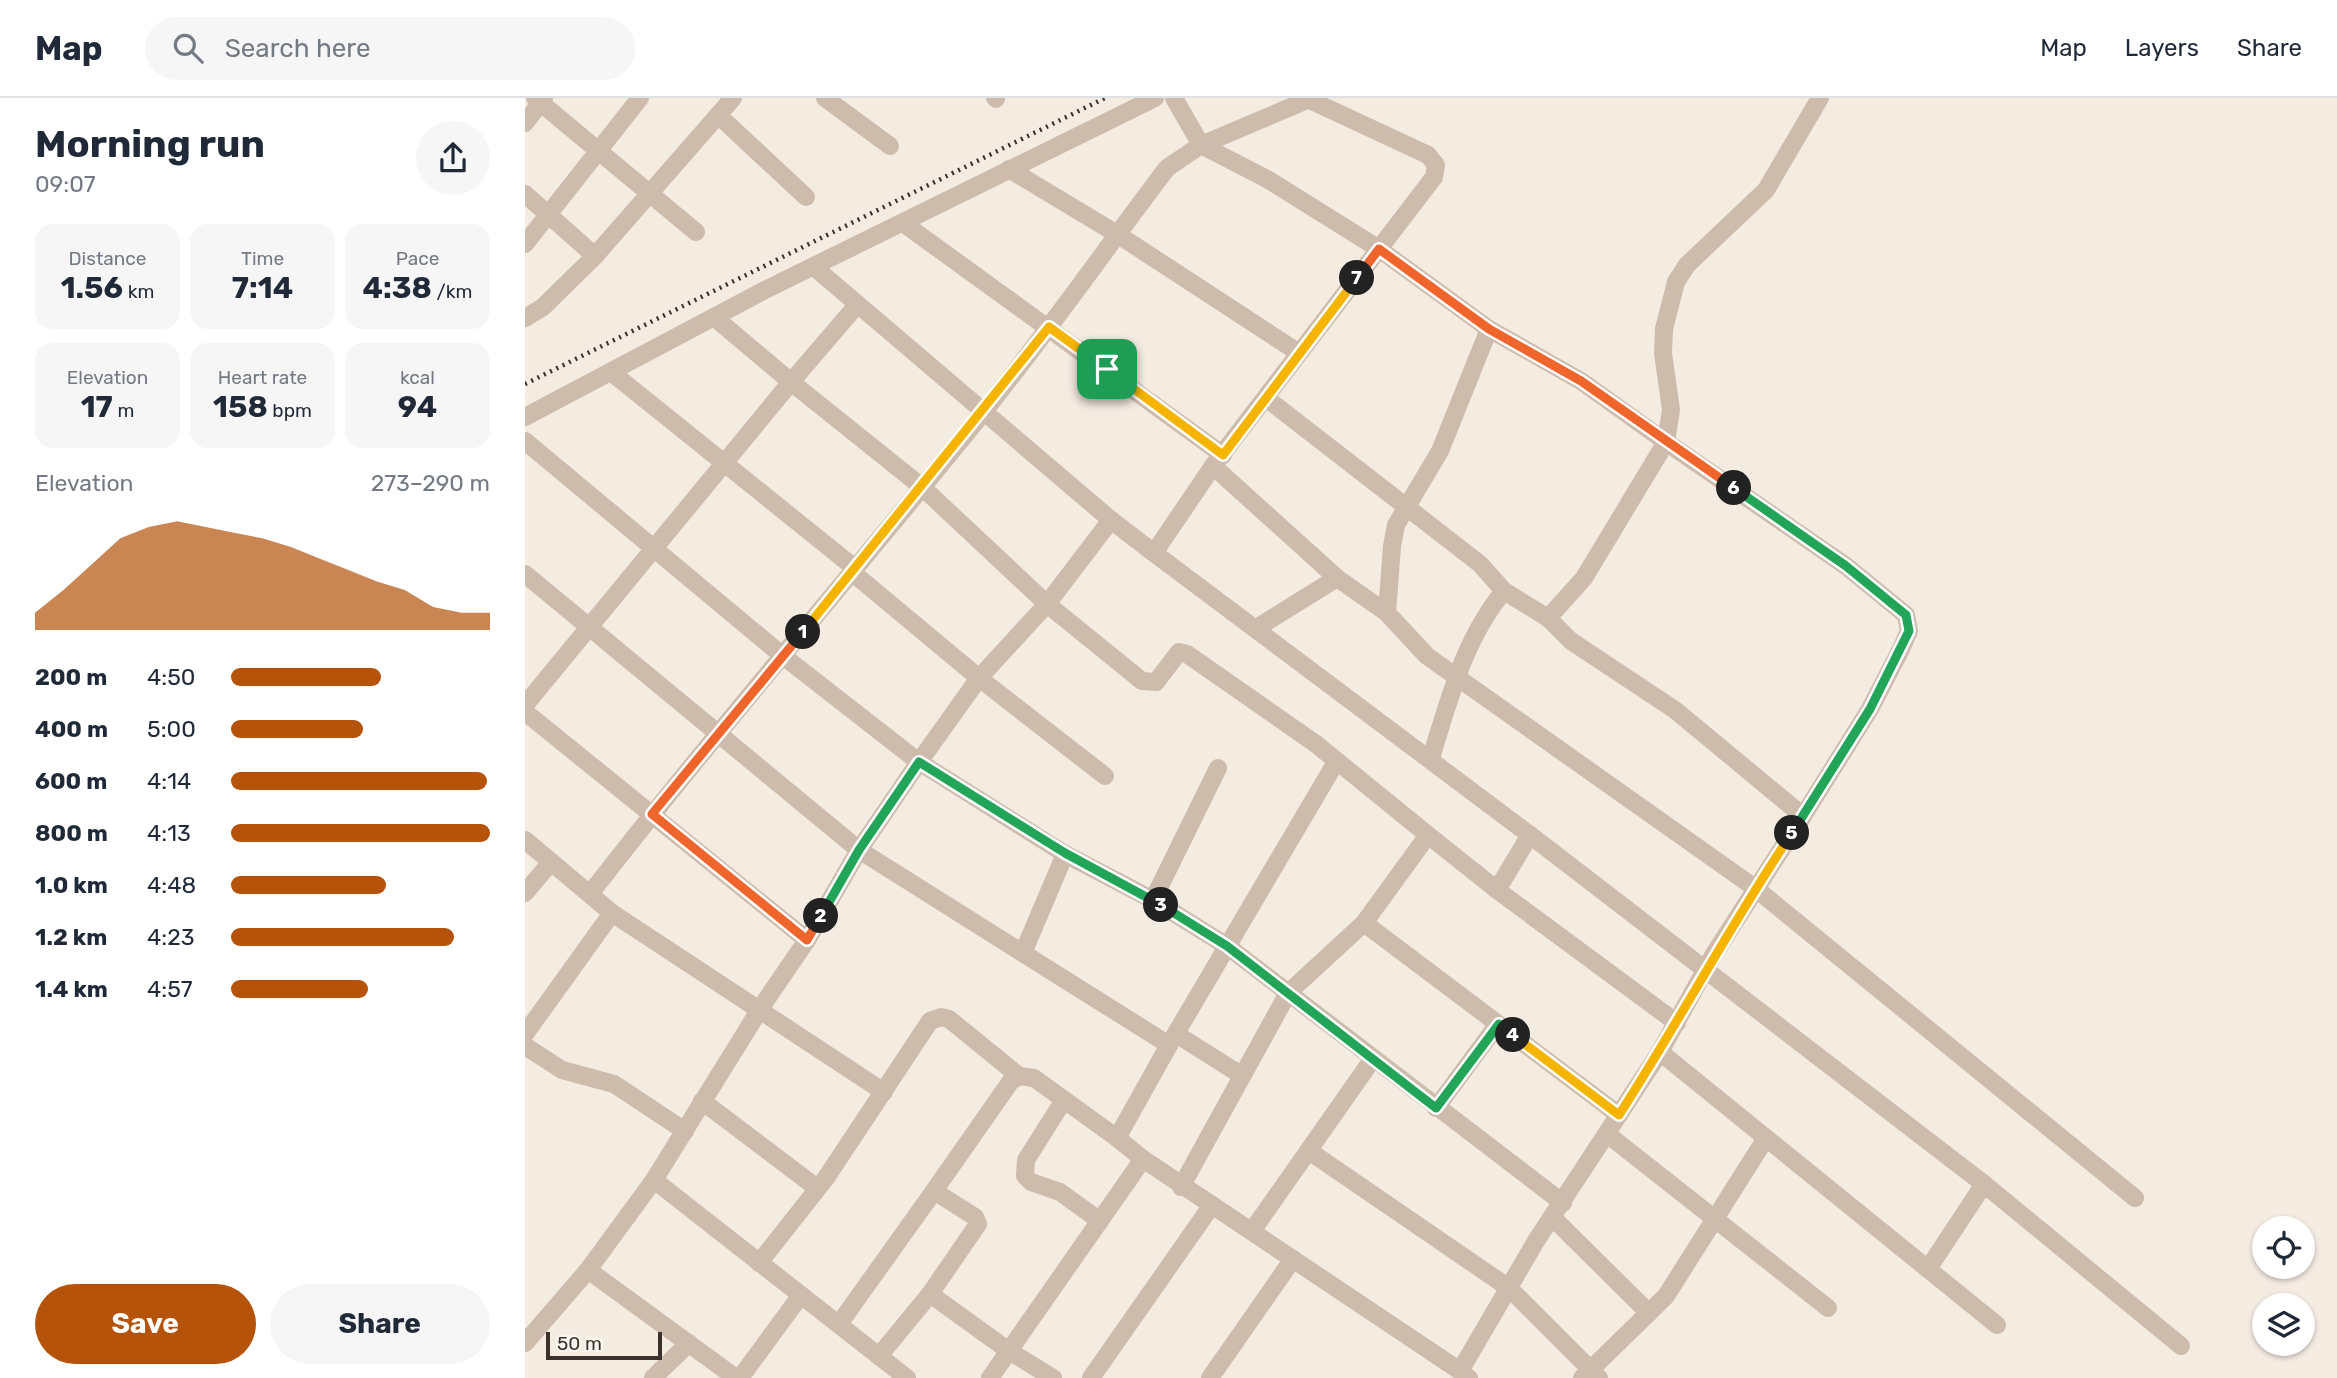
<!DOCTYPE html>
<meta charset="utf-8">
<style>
:root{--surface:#fff;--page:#f6f6f7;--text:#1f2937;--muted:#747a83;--line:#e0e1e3;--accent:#b45309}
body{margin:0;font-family:Rubik,sans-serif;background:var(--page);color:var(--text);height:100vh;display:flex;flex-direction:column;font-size:26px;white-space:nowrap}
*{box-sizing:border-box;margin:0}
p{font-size:23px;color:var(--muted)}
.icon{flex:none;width:38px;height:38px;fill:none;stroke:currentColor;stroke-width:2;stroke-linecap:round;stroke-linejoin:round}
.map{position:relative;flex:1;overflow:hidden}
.panel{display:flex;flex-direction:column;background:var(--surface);width:525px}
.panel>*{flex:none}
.tools{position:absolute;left:1727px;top:1118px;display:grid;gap:14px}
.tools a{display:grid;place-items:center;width:63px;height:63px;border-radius:50%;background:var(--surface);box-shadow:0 2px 5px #0004;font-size:35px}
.scale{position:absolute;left:21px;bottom:18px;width:116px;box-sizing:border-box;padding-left:7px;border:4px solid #3b302b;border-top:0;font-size:19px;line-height:24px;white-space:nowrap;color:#3b302b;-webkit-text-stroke:5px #fbf5ee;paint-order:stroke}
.pin{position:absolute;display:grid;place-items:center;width:60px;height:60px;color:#fff;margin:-30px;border-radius:14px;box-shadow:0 4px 10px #0006}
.km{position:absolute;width:35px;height:35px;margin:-18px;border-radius:50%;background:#222;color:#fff;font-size:19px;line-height:35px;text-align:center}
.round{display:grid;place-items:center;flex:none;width:74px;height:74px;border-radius:37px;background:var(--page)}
.headline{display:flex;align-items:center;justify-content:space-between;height:119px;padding:0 35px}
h1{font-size:38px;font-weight:700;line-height:52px}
.figures{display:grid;grid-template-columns:repeat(3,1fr);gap:10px;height:119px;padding:7px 35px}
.figures div{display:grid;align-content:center;border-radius:18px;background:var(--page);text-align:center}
.figures b{font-size:30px;font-weight:700}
.figures small{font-size:19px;font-weight:400}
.figures p{font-size:19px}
.chart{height:196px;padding:14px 35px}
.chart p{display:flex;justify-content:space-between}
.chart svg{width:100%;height:126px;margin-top:7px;fill:var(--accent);opacity:.7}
.action{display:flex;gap:14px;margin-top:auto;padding:14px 35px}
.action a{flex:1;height:80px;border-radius:42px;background:var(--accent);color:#fff;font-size:28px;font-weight:700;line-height:80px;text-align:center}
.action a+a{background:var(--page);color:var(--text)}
ul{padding:0 35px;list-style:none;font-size:23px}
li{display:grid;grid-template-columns:112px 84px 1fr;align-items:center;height:52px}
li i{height:18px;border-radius:9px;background:var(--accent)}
header{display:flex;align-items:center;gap:42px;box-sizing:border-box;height:98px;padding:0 35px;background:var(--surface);border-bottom:2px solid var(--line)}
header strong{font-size:33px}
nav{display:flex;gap:38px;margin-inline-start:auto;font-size:24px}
.search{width:490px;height:63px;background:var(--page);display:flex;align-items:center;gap:18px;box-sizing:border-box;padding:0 24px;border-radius:38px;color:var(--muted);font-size:26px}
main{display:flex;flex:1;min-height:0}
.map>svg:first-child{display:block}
</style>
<header>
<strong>Map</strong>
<div class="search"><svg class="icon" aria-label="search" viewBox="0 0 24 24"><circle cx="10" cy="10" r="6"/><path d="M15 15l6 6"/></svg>Search here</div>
<nav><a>Map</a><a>Layers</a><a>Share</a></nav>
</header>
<main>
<section class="panel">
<div class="headline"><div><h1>Morning run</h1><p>09:07</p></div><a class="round"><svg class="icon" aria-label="share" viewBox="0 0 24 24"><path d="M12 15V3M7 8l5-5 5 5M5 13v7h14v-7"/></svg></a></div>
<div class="figures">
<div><p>Distance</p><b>1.56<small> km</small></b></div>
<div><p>Time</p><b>7:14</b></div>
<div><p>Pace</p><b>4:38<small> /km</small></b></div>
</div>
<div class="figures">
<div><p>Elevation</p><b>17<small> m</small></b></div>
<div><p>Heart rate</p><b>158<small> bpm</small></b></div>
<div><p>kcal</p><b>94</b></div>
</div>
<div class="chart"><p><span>Elevation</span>273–290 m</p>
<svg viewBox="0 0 160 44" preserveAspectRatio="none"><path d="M0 44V38L10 30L20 21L30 12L40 8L50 6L60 8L70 10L80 12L90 15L100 19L110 23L120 27L130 30L140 36L150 38L160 38V44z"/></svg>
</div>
<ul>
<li><b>200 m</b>4:50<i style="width:58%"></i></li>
<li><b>400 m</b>5:00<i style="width:51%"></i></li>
<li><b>600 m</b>4:14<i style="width:99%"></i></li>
<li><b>800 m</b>4:13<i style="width:100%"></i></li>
<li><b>1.0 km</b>4:48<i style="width:60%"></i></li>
<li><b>1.2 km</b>4:23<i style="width:86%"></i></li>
<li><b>1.4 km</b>4:57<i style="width:53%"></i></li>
</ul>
<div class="action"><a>Save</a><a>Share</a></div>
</section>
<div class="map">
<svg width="1812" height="1280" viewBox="0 0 1812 1280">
<rect width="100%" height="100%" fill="#f4ebe1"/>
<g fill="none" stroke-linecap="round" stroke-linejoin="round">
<!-- minor -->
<g stroke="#cdbbac" stroke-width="18">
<path d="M 10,0 L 171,134"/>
<path d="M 300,0 L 365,48"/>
<path d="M 470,0 L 471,1"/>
<path d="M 787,0 L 676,47 L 742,81 L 854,151 L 964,231 L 1056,283 L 1141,344 L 1059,480 L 1023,520 L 1046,543 L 1150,612 L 1278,718 L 1189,856 L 1135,954 L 1011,1143 L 935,1273 L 944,1280"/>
<path d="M 193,17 L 281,99"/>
<path d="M 0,25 L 19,0"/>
<path d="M 484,71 L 592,136 L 774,255"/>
<path d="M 0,96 L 70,158"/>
<path d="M 378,125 L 698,357"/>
<path d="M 0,146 L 115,0"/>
<path d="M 289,169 L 586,422"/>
<path d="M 189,219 L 266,284 L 332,207"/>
<path d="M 0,220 L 18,209 L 70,158 L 208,0"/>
<path d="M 86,274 L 331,471"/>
<path d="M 741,300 L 955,466 L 979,493"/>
<path d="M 0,319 L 240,192 L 630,0"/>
<path d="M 0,343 L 258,558 L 394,664 L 540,756 L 498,855"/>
<path d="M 688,368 L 812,480 L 862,515 L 902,558 L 1230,790 L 1610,1100"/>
<path d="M 629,455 L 1005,737 L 972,792 L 903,737"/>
<path d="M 328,475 L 454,580 L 580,678"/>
<path d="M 0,476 L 334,752 L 644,947 L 592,1040 L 618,1061"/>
<path d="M 862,515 L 867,448 L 871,427 L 915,353 L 964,231"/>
<path d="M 730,531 L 812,480"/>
<path d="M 0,607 L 266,284 L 397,389 L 522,506 L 617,583 L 631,584 L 654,554 L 662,556 L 791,646 L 903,737 L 839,825 L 763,895 L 656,1089"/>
<path d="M 0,614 L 282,842"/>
<path d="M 906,660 C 924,602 939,541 979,493 L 1023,520"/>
<path d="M 1278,718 L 1345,611 L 1376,551 L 1384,533 L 1381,517 L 1321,468 L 1141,344 L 1146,312 L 1138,255 L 1139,231 L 1151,184 L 1162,167 L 1241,92 L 1295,0"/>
<path d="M 1005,737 L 1459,1086 L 1656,1248"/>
<path d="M 0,742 L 87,815 L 359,994"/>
<path d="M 540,756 L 628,802 L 702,848 L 1038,1105"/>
<path d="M 972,792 L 1152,925"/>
<path d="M 0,795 L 26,764"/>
<path d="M 65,796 C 191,633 327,477 457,316 C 521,236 580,152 642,70 L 676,47 L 649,0"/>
<path d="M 628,802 L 693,670"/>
<path d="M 839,825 L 1094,1017"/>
<path d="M 0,936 L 87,815"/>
<path d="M 651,936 L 716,977"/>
<path d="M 644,947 L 811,664"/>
<path d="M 0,948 L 37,972 L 89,986 L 160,1033"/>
<path d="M 1135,954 L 1472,1227"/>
<path d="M 539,1002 L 501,1062 L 500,1078 L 506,1084 L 535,1094 L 575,1123"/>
<path d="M 177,1003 L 292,1090"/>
<path d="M 911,1010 L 973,926"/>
<path d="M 1082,1036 L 1303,1210"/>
<path d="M 784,1053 L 984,1190 L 1074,1280"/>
<path d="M 129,1082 L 382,1280"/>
<path d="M 409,1093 L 486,983 L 494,978 L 509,980 L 592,1040"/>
<path d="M 687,1107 L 935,1273"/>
<path d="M 1027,1119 L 1124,1215"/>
<path d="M 727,1133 L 847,962"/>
<path d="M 234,1165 L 301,1080 L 405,923 L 416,919 L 424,921 L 494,978"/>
<path d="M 1403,1171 L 1459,1086"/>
<path d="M 63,1172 L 211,1280"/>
<path d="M 314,1226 L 409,1093 L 450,1119 L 453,1126 L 405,1196 L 484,1253 L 528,1280"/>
<path d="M 0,1245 L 63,1172 L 129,1082 L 235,911 L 282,842 L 334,752 L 394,664 L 454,580 L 522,506 L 586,422 L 629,455 L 688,368 L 909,79 L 911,67 L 903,57 L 785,2"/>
<path d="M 354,1258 L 405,1196"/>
<path d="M 128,1280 L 164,1245"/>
<path d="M 215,1280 L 276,1197"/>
<path d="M 465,1280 L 618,1061 L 687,1107 L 566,1280"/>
<path d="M 685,1280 L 768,1161"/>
<path d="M 1057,1280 L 1141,1198 L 1241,1040"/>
</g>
<!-- rail -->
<path stroke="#3b302b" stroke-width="4.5" stroke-dasharray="2 5" stroke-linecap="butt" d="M 0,286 L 580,0"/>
</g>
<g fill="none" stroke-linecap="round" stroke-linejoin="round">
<defs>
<path id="split-1" d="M 278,534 L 524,229 L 582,271"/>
<path id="split-2" d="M 278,534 L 127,716 L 282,842 L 296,818"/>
<path id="split-3" d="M 296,818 L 334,752 L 394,664 L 540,755 L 636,807"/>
<path id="split-4" d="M 636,807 L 702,848 L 911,1010 L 974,926 L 988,937"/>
<path id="split-5" d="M 988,937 L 1094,1017 C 1154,924 1205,827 1267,735"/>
<path id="split-6" d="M 1209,390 L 1321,468 L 1381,517 L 1384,533 L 1345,611 L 1267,735"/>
<path id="split-7" d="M 832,180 L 854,151 L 964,231 L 1056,283 L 1209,390"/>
<path id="split-8" d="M 582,271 L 698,357 L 832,180"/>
</defs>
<!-- split-1 casing -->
<use href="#split-1" stroke="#fff" stroke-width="14"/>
<!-- split-2 casing -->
<use href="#split-2" stroke="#fff" stroke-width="14"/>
<!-- split-3 casing -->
<use href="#split-3" stroke="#fff" stroke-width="14"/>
<!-- split-4 casing -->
<use href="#split-4" stroke="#fff" stroke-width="14"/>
<!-- split-5 casing -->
<use href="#split-5" stroke="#fff" stroke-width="14"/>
<!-- split-6 casing -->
<use href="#split-6" stroke="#fff" stroke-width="14"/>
<!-- split-7 casing -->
<use href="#split-7" stroke="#fff" stroke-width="14"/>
<!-- split-8 casing -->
<use href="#split-8" stroke="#fff" stroke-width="14"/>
<!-- split-1 -->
<use href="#split-1" stroke="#f5b400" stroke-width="9"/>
<!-- split-2 -->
<use href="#split-2" stroke="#f0652b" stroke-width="9"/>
<!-- split-3 -->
<use href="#split-3" stroke="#22a559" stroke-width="9"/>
<!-- split-4 -->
<use href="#split-4" stroke="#22a559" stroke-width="9"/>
<!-- split-5 -->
<use href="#split-5" stroke="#f5b400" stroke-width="9"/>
<!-- split-6 -->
<use href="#split-6" stroke="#22a559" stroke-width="9"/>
<!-- split-7 -->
<use href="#split-7" stroke="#f0652b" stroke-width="9"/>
<!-- split-8 -->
<use href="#split-8" stroke="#f5b400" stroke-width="9"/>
</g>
</svg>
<div class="tools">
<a><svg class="icon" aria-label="locate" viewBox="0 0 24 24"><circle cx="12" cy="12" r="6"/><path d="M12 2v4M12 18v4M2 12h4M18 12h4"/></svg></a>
<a><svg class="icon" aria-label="layers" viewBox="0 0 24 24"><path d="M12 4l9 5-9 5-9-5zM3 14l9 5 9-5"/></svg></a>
</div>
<div class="scale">50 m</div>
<div class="pin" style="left:582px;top:271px;background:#1e9e55"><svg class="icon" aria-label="arrive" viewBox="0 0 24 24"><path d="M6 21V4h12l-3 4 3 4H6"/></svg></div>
<b class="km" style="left:278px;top:534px">1</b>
<b class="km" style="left:296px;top:818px">2</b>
<b class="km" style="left:636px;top:807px">3</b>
<b class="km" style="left:988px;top:937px">4</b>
<b class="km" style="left:1267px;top:735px">5</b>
<b class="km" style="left:1209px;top:390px">6</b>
<b class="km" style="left:832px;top:180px">7</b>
</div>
</main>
